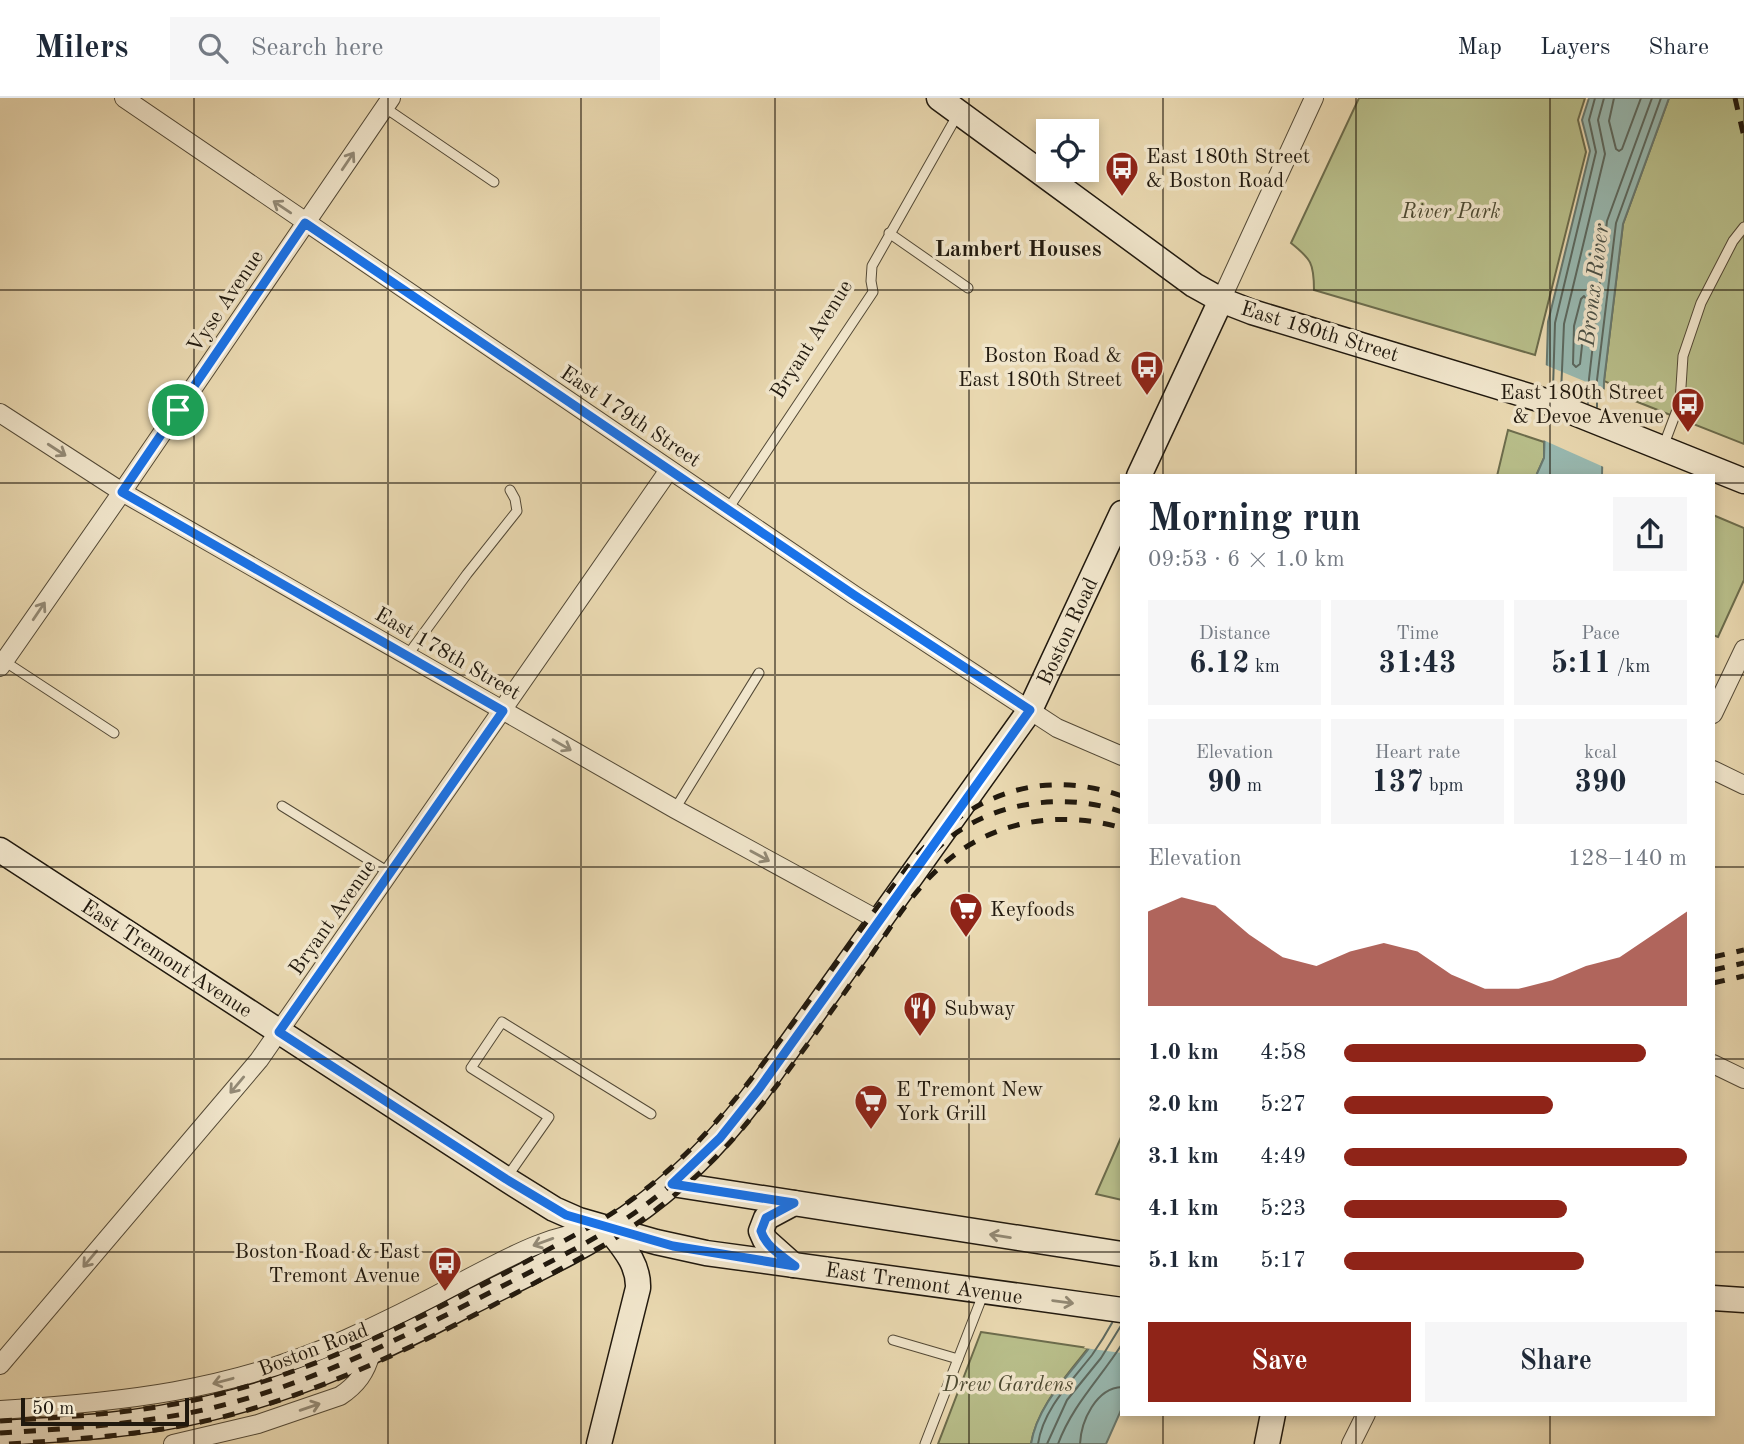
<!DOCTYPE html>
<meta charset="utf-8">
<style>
:root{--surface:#fff;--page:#f6f6f7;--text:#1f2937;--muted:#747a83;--line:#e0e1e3;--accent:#8f2418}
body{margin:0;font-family:"Old Standard TT",serif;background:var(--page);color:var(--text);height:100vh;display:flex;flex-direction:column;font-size:26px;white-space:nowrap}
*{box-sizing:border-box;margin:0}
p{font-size:23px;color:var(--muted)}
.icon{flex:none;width:38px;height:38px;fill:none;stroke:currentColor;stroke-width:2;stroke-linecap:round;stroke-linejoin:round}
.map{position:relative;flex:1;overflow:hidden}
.sheet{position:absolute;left:1120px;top:376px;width:595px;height:942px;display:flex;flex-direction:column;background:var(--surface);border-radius:0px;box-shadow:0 4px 10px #0003}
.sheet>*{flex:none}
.buttons{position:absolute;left:1036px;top:21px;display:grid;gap:14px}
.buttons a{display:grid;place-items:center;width:63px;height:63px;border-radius:0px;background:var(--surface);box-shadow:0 4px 10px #0003;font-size:35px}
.scale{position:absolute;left:21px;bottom:18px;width:168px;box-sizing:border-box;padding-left:7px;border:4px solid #21190e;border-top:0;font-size:19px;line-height:24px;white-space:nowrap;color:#21190e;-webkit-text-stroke:5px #f1e6cc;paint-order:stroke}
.pin{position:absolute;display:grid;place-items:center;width:60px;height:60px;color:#fff;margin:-30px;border:4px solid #fff;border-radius:50%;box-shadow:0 2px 7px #0007}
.round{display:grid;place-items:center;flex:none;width:74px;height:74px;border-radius:0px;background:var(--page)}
.headline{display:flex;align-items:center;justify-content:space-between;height:119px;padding:0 28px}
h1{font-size:38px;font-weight:700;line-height:52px}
.stats{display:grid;grid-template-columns:repeat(3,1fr);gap:10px;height:119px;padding:7px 28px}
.stats div{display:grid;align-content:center;border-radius:0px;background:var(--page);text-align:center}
.stats b{font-size:30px;font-weight:700}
.stats small{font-size:19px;font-weight:400}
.stats p{font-size:19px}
.chart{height:196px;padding:14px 28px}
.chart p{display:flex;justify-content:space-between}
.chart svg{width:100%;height:126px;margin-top:7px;fill:var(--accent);opacity:.7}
.action{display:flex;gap:14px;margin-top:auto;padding:14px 28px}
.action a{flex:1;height:80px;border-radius:0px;background:var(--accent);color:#fff;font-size:28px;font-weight:700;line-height:80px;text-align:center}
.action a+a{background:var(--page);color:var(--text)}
ul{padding:0 28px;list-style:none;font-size:23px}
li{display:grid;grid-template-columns:112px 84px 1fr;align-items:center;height:52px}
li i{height:18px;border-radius:9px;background:var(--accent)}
header{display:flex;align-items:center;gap:42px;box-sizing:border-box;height:98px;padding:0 35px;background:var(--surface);border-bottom:2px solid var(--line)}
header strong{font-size:33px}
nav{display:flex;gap:38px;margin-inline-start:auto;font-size:24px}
.search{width:490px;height:63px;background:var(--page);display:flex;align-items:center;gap:18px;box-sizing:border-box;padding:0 24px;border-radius:0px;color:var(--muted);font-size:26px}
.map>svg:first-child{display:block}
</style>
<header>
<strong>Milers</strong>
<div class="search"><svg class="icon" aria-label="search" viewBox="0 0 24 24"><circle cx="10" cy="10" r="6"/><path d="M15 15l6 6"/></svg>Search here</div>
<nav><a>Map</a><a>Layers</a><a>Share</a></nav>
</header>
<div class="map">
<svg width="1744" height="1346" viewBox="0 0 1744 1346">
<rect width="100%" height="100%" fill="#e9d8b0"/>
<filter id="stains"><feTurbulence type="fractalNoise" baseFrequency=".00286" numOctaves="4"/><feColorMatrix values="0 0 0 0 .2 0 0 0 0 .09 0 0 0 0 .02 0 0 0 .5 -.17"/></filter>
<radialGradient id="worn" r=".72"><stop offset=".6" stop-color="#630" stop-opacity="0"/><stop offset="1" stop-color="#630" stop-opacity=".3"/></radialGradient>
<!-- green -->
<g fill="#b8be8a" stroke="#6c6c4c" stroke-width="2">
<path d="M 1359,0 L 1585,0 L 1578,22 L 1586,54 L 1535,257 L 1314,192 C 1314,165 1311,161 1291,145 Z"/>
<path d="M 1669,0 L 1744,0 L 1744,346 L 1630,301 L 1631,295 L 1604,283 L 1623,126 Z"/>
<path d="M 1508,332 L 1544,344 L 1544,360 L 1536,378 L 1497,378 Z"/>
<path d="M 1713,417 L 1744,430 L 1744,482 L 1718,539 L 1713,537 Z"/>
<path d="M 1122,1037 L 1122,1102 L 1096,1096 Z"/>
<path d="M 981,1234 L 1088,1250 C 1066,1279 1037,1309 1031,1346 L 938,1346 Z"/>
</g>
<!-- water -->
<g fill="#98b9b1" stroke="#687970" stroke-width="2">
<path d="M 1589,0 L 1669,0 L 1623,126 L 1604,283 L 1602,378 L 1536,378 L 1544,360 L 1548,224 L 1590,53 L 1582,22 Z"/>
<path d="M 1122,1197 L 1122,1310 L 1106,1346 L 1031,1346 C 1037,1309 1065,1281 1087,1253 C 1100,1235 1110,1215 1122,1197 Z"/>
</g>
<!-- pier -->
<g fill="#e9d8b0">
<path d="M 1543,266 L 1608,293 L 1606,370 L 1541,341 Z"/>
<path d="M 1122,1193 L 1122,1255 L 1084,1250 L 1119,1195 Z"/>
</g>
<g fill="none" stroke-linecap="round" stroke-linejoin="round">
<!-- shore -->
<g stroke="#5c6960" stroke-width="2">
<path d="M 1614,0 L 1609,23 L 1616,51 L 1619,53 L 1622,51 L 1641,0"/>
<path d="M 1584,198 L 1587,202 L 1580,266 L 1576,269 L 1573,266 L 1574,228 L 1581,201 Z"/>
<path d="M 1553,291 L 1555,225 L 1596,54 L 1589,22 L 1595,0"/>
<path d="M 1561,295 L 1564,226 L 1605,56 L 1598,22 L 1604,0"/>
<path d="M 1588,305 L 1589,281 L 1607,123 L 1652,0"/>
<path d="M 1597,309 L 1597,282 L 1616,125 L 1661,0"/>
<path d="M 1038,1346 C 1043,1311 1071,1284 1092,1257 C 1099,1247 1106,1236 1112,1225"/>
<path d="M 1047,1346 L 1067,1302 L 1101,1260 L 1122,1226"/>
<path d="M 1058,1346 C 1073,1306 1100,1281 1122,1246"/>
<path d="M 1080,1346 C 1081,1323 1096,1290 1122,1289"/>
</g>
<defs>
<g id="lane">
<path d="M 384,9 L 494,84"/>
<path d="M 889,135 L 968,190"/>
<path d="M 1663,349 L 1680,304 L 1683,258 L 1701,205 L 1733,143 L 1744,129"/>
<path d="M 728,411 L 873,194 L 871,183 L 872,168 L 958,16"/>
<path d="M 407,558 L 467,476 L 517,413 L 515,401 L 510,392"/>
<path d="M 4,563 L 114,635"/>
<path d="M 282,708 L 390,775"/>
<path d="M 675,711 L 759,575"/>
<path d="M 507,1079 L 549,1019 L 471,970 L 502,924 L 651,1016"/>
<path d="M 893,1242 L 958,1261"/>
<path d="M 925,1346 L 984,1194"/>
</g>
<g id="street">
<path d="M 124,0 L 854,497 L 1057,630 L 1122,658"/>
<path d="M 1221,202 L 1314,0"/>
<path d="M 0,315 L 122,394 L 675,711 L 880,823"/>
<path d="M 0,569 L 122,394 L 391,0"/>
<path d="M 1713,616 L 1744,551"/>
<path d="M 1713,672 L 1744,687"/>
<path d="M 1713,966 L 1744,981"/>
<path d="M 0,1267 L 259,962 L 669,372"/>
<path d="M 0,1312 C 122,1304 228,1293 342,1243 C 382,1225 422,1205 461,1184 C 506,1161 547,1136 599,1132"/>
<path d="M 173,1346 L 258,1326 L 340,1298 C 357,1287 366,1274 371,1255"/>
<path d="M 1351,1346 L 1366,1316"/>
</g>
<g id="secondary">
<path d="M 939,0 L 1194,187 L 1221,202 L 1252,214 L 1542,302 L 1744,383"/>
<path d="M 1139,378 L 1221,202"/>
<path d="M 0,752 L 506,1081 L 554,1111 L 579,1122 L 656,1144 L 706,1155 L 1122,1212"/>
<path d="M 672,1086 L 1122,1156"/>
<path d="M 793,1167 L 765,1142 L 761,1133 L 766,1120 L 794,1105"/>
<path d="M 1713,1200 L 1744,1202"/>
<path d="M 0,1335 C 71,1331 141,1327 210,1310 C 302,1289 386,1249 469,1205 C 522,1178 578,1153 627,1120 C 679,1085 722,1041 759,991 L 1030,612 L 1122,415"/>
<path d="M 599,1346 L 638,1190 C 639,1166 623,1149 609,1131"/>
<path d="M 1267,1346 L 1273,1316"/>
</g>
</defs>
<!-- lane casing -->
<use href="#lane" stroke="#534936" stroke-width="11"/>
<!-- street casing -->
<use href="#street" stroke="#534936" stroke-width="20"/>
<!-- secondary casing -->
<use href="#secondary" stroke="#21190e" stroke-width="27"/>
<!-- lane -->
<use href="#lane" stroke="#f1e6cc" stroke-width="9"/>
<!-- street -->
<use href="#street" stroke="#f1e6cc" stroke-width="18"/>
<!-- secondary -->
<use href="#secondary" stroke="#f1e6cc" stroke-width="24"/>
<!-- rail -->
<g stroke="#21190e" stroke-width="5" stroke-dasharray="12 12" stroke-linecap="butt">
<path d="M 1735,0 L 1744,39"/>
<path d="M 1713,859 L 1744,852"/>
<path d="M 1713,872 L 1744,865"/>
<path d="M 1713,885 L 1744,878"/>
<path d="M 0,1323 C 64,1319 128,1316 190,1303 C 334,1272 465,1197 593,1127 C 682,1075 733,1007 793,925 C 833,870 872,815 913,762 C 968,698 1039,669 1122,698"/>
<path d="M 0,1335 C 63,1331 127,1327 189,1315 C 297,1293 394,1244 491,1194 C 541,1168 594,1144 640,1111 C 736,1042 799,937 868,842 C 892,809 915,768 948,741 C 995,703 1066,694 1122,714"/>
<path d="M 9,1346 C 78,1341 146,1337 214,1321 C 349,1289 482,1214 604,1147 C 663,1111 712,1069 755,1015 C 795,966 831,913 868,862 C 890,830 911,796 939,770 C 989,723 1058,711 1122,730"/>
</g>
</g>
<!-- one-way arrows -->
<defs><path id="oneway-shaft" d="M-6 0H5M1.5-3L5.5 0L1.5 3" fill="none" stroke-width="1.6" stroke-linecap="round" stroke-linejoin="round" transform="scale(1.75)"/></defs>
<g stroke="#938a76">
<use href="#oneway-shaft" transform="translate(348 63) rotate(-56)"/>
<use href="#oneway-shaft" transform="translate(282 109) rotate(-146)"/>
<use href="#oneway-shaft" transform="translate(57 352) rotate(33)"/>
<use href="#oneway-shaft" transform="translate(39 513) rotate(-56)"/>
<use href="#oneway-shaft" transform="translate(562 647) rotate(30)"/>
<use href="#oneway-shaft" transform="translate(760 758) rotate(29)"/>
<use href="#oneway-shaft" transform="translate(237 987) rotate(130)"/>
<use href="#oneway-shaft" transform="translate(1000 1138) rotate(-171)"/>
<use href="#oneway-shaft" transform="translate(543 1144) rotate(160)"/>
<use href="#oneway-shaft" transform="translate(90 1161) rotate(130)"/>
<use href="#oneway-shaft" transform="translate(1063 1204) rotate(8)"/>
<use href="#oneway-shaft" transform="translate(223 1283) rotate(165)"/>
<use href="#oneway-shaft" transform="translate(310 1309) rotate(-19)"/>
</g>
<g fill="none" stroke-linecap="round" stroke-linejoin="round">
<defs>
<path id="route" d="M 305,125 L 854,497 L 1030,612 L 759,991 L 720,1040 L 672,1086 L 794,1105 L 766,1120 L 761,1133 C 766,1149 782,1158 795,1168 L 673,1148 L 566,1117 L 506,1081 L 279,934 L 503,613 L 122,394 Z"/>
</defs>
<!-- route casing -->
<use href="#route" stroke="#fff" stroke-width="14"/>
<!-- route -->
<use href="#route" stroke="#1a73e8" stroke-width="9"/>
</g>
<!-- grid -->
<path fill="none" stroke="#21190e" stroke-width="2" stroke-opacity="0.55" d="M 194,0 L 194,1346M 388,0 L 388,1346M 581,0 L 581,1346M 775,0 L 775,1346M 969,0 L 969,1346M 1163,0 L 1163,378M 1356,0 L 1356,378M 1550,0 L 1550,378M 0,192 L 1744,192M 0,385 L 1122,385M 1713,385 L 1744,385M 0,577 L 1122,577M 1713,577 L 1744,577M 0,769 L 1122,769M 1713,769 L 1744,769M 0,961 L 1122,961M 1713,961 L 1744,961M 0,1154 L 1122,1154M 1713,1154 L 1744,1154M 1163,1316 L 1163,1346M 1356,1316 L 1356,1346M 1550,1316 L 1550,1346"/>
<!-- icons -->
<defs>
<symbol id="bus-pin" viewBox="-11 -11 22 30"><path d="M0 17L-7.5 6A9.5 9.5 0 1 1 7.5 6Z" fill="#8f2418" stroke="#f1e6cc"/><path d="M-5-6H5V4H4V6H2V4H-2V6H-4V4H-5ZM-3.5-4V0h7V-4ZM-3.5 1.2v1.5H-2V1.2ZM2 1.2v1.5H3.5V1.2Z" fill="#fff"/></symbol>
<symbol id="supermarket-pin" viewBox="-11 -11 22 30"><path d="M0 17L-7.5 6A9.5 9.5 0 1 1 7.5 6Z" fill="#8f2418" stroke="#f1e6cc"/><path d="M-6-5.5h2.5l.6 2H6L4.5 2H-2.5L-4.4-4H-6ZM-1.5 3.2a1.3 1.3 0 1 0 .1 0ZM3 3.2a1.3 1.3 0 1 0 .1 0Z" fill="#fff"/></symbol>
<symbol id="restaurant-pin" viewBox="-11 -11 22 30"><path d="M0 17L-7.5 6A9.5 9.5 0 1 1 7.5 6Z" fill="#8f2418" stroke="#f1e6cc"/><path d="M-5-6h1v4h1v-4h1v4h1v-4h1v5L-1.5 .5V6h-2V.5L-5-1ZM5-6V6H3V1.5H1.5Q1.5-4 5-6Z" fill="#fff"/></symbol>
</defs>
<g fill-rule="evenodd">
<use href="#bus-pin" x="1103" y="51" width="38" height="52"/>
<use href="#bus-pin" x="1128" y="250" width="38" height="52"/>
<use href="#bus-pin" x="1669" y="287" width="38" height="52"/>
<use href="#supermarket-pin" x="947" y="792" width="38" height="52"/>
<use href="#restaurant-pin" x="901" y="891" width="38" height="52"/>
<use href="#supermarket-pin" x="852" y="984" width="38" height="52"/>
<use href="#bus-pin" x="426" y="1146" width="38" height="52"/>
</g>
<g text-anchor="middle" stroke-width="7" stroke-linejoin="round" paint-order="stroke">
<!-- poi labels -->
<g font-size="21" fill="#21190e" stroke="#f1e6cc" text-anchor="start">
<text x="1146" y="65">East 180th Street<tspan x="1146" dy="24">&amp; Boston Road</tspan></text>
<text x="1122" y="264" text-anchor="end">Boston Road &amp;<tspan x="1122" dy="24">East 180th Street</tspan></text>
<text x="1664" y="301" text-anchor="end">East 180th Street<tspan x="1664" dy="24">&amp; Devoe Avenue</tspan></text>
<text x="990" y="818">Keyfoods</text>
<text x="944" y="917">Subway</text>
<text x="896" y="998">E Tremont New<tspan x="896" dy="24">York Grill</tspan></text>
<text x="420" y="1160" text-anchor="end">Boston Road &amp; East<tspan x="420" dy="24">Tremont Avenue</tspan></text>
</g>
<!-- park labels -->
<g font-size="21" font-style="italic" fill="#4e4b33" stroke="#f1e6cc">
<text x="1451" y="120">River Park</text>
<text x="1008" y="1293">Drew Gardens</text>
</g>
<!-- street labels -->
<g font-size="21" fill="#21190e" stroke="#f1e6cc">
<text transform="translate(225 203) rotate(-56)" y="7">Vyse Avenue</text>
<text transform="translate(1320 233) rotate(17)" y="7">East 180th Street</text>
<text transform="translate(811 241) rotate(-58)" y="7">Bryant Avenue</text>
<text transform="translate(631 318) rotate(34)" y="7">East 179th Street</text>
<text transform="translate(1067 533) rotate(-65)" y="7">Boston Road</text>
<text transform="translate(448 555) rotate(30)" y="7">East 178th Street</text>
<text transform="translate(332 819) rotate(-55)" y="7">Bryant Avenue</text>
<text transform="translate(167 860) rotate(33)" y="7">East Tremont Avenue</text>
<text transform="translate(924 1185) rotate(8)" y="7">East Tremont Avenue</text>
<text transform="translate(313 1251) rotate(-21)" y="7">Boston Road</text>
</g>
<!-- neighbourhood labels -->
<g font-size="23" font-weight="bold" fill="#21190e" stroke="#f1e6cc">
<text x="1018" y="158">Lambert Houses</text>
</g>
<!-- water labels -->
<g font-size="23" font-style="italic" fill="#4b5147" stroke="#f1e6cc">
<text transform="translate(1593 187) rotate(-83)" y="8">Bronx River</text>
</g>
</g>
<rect width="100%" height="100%" filter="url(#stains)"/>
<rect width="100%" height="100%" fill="url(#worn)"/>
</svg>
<div class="buttons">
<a><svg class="icon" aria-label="locate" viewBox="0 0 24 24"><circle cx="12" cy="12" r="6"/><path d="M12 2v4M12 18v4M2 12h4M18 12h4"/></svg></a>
</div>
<div class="scale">50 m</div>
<div class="pin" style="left:178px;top:312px;background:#1e9e55"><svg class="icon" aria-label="arrive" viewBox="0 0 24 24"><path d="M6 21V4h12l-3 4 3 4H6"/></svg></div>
<section class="sheet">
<div class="headline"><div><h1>Morning run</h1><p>09:53 · 6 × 1.0 km</p></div><a class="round"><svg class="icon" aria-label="share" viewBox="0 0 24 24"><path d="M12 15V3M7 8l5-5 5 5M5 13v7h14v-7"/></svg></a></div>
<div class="stats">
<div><p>Distance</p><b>6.12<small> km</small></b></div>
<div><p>Time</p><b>31:43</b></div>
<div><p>Pace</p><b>5:11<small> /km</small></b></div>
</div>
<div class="stats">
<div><p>Elevation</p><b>90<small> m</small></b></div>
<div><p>Heart rate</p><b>137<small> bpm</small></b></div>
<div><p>kcal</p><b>390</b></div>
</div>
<div class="chart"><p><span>Elevation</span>128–140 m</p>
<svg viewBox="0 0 160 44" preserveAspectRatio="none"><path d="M0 44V11L10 6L20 9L30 19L40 27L50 30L60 25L70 22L80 25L90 33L100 38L110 38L120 35L130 30L140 27L150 19L160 11V44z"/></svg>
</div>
<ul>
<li><b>1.0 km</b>4:58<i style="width:88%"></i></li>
<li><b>2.0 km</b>5:27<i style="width:61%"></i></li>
<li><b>3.1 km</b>4:49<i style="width:100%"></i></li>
<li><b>4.1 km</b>5:23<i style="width:65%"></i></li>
<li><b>5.1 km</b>5:17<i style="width:70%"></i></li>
</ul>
<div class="action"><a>Save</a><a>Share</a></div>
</section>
</div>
